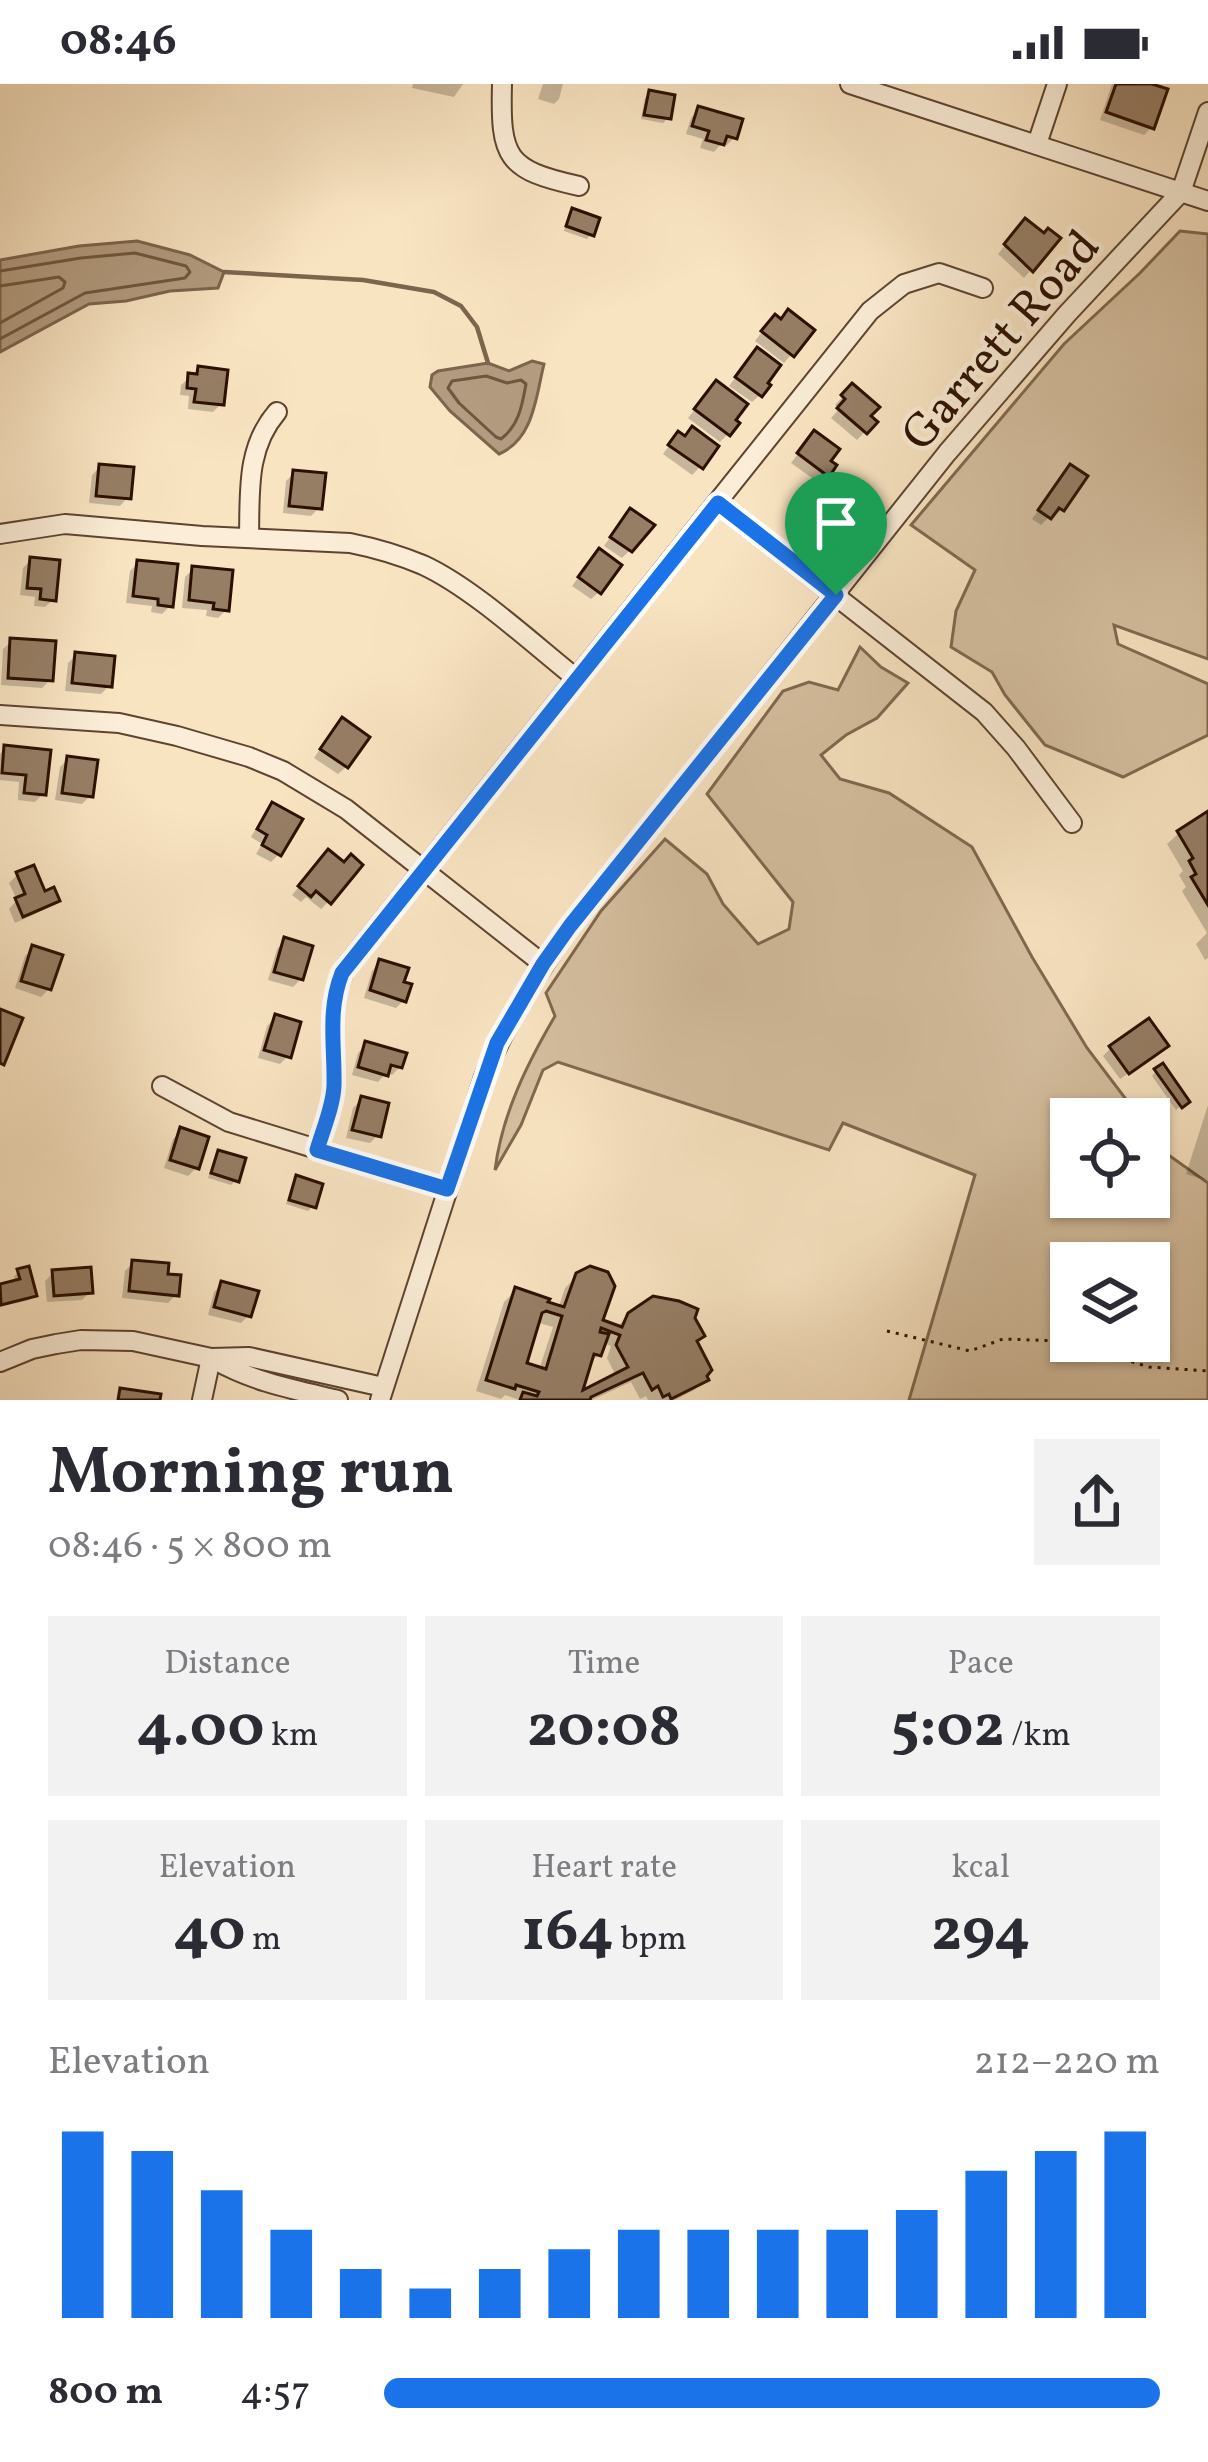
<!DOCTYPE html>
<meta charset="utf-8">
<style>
:root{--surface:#fff;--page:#f2f2f3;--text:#2b2b33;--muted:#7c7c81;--accent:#1a73e8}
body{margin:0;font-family:Vollkorn,serif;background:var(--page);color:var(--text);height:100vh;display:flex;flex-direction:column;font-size:45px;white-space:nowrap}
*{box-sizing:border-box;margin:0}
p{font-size:39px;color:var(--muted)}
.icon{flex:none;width:66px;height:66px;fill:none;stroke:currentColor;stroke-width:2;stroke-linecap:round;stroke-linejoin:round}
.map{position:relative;height:1316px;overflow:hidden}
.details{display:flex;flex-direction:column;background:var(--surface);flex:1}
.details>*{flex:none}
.controls{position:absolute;left:1050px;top:1014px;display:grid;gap:24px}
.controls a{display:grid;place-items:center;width:120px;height:120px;border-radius:0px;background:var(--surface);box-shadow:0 3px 9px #0004;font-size:60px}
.pin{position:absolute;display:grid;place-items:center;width:102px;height:102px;color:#fff;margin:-123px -51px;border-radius:50% 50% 50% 0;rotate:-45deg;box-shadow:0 0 12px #0007}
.pin .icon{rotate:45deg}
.round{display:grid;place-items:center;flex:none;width:126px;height:126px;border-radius:0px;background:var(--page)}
.summary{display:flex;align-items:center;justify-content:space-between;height:204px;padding:0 48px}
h1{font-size:66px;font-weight:700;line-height:90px}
.figures{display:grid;grid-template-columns:repeat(3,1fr);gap:18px;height:204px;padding:12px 48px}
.figures div{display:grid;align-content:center;border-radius:0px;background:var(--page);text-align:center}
.figures b{font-size:60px;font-weight:700}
.figures small{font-size:33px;font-weight:400}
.figures p{font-size:33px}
.chart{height:336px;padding:24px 48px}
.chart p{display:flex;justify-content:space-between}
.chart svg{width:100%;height:216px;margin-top:12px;stroke:var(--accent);stroke-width:6}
ul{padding:0 48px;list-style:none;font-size:39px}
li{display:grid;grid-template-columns:192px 144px 1fr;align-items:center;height:90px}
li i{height:30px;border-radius:15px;background:var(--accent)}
.status{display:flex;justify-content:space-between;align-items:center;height:84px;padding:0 60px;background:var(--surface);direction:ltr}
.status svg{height:33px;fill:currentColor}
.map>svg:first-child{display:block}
</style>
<div class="status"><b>08:46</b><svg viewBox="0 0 49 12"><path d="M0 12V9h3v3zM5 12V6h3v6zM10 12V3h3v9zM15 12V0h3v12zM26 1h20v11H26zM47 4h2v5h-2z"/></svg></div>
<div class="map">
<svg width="1208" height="1316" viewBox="0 0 1208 1316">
<rect width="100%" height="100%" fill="#f9e4c2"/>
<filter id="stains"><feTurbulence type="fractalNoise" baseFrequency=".00167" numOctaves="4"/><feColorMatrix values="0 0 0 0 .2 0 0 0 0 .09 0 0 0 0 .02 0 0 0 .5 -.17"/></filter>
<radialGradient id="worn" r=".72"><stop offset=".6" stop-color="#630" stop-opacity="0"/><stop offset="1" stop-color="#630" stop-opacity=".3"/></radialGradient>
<!-- green -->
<g fill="#d6c0a1" stroke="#806850" stroke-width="3" fill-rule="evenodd">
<path d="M 1180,147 L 1208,150 L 1208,575 L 1114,541 L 1118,560 L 1208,600 L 1208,651 L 1123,693 L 1045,661 L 1005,611 L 992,588 L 951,563 L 956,527 L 975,486 L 911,441 L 1064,260 L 1140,189 Z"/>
<path d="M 860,563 L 881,583 L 908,599 L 877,634 L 846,651 L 821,671 L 840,695 L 889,709 L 972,763 L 1032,873 L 1087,964 L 1141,1035 L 1071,1035 L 1071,1113 L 1149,1113 L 1149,1046 L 1167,1070 L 1208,1099 L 1208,1316 L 909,1316 L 975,1091 L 843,1039 L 829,1066 L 558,978 L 543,986 L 521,1041 L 495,1086 C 502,1030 527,980 555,932 L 546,909 L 601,827 L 665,755 L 707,790 L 723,820 L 758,860 L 789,845 L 793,818 L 707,710 L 783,607 L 809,598 L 838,606 ZM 1149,1179 L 1149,1257 L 1071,1257 L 1071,1179 Z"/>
</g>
<!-- water -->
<g fill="#b39c80" stroke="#7d644d" stroke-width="3">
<path d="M 137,157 L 190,171 L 224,188 L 218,204 L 170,207 L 126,217 L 89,220 L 0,268 L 0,176 L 79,162 Z"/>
<path d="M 532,277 L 544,280 C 536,312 534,355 499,370 L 450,327 L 430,303 L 432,291 L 438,287 L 488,279 L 509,287 Z"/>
</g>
<!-- shadow -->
<g fill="#0003" fill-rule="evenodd">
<path d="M 413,0 L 463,0 L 454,13 L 412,4 Z"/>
<path d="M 543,0 L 563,0 L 559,15 L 554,20 L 538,15 Z"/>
<path d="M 1112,0 L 1143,0 L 1152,43 L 1144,51 L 1100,36 Z"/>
<path d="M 650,10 L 668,34 L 663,39 L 641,35 L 645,14 Z"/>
<path d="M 699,25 L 735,53 L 727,61 L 721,60 L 714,68 L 700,64 L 703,55 L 686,50 L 691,34 Z"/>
<path d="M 573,128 L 591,150 L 587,155 L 564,147 L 568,133 Z"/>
<path d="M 1018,145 L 1031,186 L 1024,194 L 998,170 Z"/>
<path d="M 767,241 L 811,247 L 784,279 L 755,257 Z"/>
<path d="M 750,275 L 760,311 L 752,318 L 729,302 Z"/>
<path d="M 199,285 L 221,320 L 213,328 L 188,325 L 189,312 L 180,311 L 181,301 Z"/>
<path d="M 852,303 L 867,333 L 874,338 L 857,356 L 831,334 L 840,324 L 835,321 Z"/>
<path d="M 709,308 L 728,350 L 720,358 L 688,334 Z"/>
<path d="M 807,358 L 827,377 L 826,391 L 819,399 L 791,379 Z"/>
<path d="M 671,359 L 700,383 L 692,391 L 663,370 Z"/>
<path d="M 100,383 L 128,413 L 120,422 L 89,419 L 92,391 Z"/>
<path d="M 294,389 L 319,424 L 311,432 L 283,429 L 286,397 Z"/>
<path d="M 1063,391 L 1062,425 L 1054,433 L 1051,431 L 1041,441 L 1032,435 Z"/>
<path d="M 622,436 L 630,466 L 622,474 L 604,462 Z"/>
<path d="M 31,476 L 54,515 L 45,523 L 34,522 L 35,513 L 20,511 L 23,484 Z"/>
<path d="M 591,476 L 599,508 L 591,515 L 572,502 Z"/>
<path d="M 138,479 L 170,522 L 162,530 L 151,528 L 152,522 L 126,519 L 130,487 Z"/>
<path d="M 193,485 L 227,525 L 218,534 L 206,532 L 207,526 L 182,524 L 185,493 Z"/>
<path d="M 12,557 L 50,596 L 42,604 L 1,601 L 3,565 Z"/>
<path d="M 76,571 L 109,602 L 101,610 L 65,607 L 68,579 Z"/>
<path d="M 334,645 L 346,683 L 338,690 L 314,674 Z"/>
<path d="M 5,664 L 43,710 L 35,718 L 18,716 L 19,698 L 0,696 L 0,670 Z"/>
<path d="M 68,675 L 90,712 L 82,720 L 55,716 L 60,683 Z"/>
<path d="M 273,721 L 279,770 L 271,778 L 256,770 L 262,760 L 251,753 L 265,729 Z"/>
<path d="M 1208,731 L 1208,874 L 1205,876 L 1196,860 L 1207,849 L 1182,807 L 1186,803 L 1179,791 L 1183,787 L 1167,760 L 1179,749 Z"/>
<path d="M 321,777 L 343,782 L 328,818 L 321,825 L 306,813 L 301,818 L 292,811 Z"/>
<path d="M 17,791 L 43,811 L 56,816 L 48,824 L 15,839 L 9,825 L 17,816 L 9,799 Z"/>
<path d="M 285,857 L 301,895 L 293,903 L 268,896 L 277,865 Z"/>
<path d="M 33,864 L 49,905 L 41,913 L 15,904 L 25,872 Z"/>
<path d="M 380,879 L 401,900 L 404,916 L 396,924 L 364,914 L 372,887 Z"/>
<path d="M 275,934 L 288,972 L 280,980 L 258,974 L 267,942 Z"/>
<path d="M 366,961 L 400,983 L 392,991 L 386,989 L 378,998 L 352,991 L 358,969 Z"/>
<path d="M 1111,964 L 1157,969 L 1120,995 L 1103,972 Z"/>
<path d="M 1156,987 L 1186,1017 L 1176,1026 L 1152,992 Z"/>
<path d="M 362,1015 L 378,1051 L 370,1059 L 346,1054 L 353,1024 Z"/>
<path d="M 1208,1021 L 1208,1097 L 1186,1090 Z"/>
<path d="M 181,1047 L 196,1084 L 188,1092 L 164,1084 L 173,1055 Z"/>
<path d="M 219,1069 L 236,1096 L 231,1101 L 208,1094 L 214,1074 Z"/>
<path d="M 297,1094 L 313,1122 L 308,1127 L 286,1120 L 292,1099 Z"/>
<path d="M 133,1179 L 165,1192 L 176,1211 L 168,1219 L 122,1214 L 125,1187 Z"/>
<path d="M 18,1188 L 33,1211 L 29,1216 L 0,1223 L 0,1203 L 15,1199 L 14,1193 Z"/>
<path d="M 53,1189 L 90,1208 L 82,1216 L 47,1218 L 45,1197 Z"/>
<path d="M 577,1192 L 600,1238 L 616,1244 L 629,1231 L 694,1259 L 705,1295 L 694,1306 L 675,1316 L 648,1316 L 646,1312 L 640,1315 L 631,1298 L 592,1316 L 519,1316 L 505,1311 L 501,1315 L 476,1307 L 504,1218 L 515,1207 L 558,1225 L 565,1204 ZM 536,1238 L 553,1243 L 539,1286 L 523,1281 ZM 603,1259 L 611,1262 L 607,1274 L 616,1292 L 577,1312 L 587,1282 L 599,1270 Z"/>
<path d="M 222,1200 L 249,1231 L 241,1239 L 208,1231 L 214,1208 Z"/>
</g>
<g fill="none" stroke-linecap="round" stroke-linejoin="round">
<!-- shore -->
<g stroke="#6f5640" stroke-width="3">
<path d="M 0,187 L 81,174 L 135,169 L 186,182 L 190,188 L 185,194 L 85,209 L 0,255"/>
<path d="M 0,202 L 59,193 L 65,198 L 63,204 L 0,239"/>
<path d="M 486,292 L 507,299 L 521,296 L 526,300 C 522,322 519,341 501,355 L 496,353 L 459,319 L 448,304 L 452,297 Z"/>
</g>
<!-- stream -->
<path stroke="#7d644d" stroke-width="4.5" d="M 224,188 L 363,196 L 434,208 L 461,222 L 477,243 L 488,279"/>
</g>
<!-- building -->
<g fill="#967e65" stroke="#2b0f00" stroke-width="3" fill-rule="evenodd">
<path d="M 1116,0 L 1152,0 L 1168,5 L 1154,45 L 1106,28 Z"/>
<path d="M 649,6 L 675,11 L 671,35 L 644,31 Z"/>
<path d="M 698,22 L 743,35 L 737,55 L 727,52 L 724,61 L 706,56 L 709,47 L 692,42 Z"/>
<path d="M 572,124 L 600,134 L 594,152 L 566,142 Z"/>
<path d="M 1025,134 L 1044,149 L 1048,144 L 1061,154 L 1033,188 L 1004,160 Z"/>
<path d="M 788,225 L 815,246 L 794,273 L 761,247 L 775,230 L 781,235 Z"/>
<path d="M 757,263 L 781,281 L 768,299 L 771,301 L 762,313 L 735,293 Z"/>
<path d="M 198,282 L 228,286 L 224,321 L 194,318 L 196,305 L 187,304 L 188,289 L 197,290 Z"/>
<path d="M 716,296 L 748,320 L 736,336 L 740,339 L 730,352 L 694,325 Z"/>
<path d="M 852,299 L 880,323 L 871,332 L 878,338 L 867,350 L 837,324 L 845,315 L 841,311 Z"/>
<path d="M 692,342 L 719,362 L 703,385 L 668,361 L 678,347 L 685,352 Z"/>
<path d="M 814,346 L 840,365 L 831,377 L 837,381 L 829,393 L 797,369 Z"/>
<path d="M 99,380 L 134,383 L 131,415 L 96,412 Z"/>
<path d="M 1070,380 L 1088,392 L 1064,427 L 1059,424 L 1051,435 L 1038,426 Z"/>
<path d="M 293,386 L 326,389 L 322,425 L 289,422 Z"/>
<path d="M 630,424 L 655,441 L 632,468 L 610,453 Z"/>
<path d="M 599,464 L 622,481 L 601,510 L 578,493 Z"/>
<path d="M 30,473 L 60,476 L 56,517 L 40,515 L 41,505 L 27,504 Z"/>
<path d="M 137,476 L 178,480 L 173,523 L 158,521 L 158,515 L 133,512 Z"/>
<path d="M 192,482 L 233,486 L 229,527 L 213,525 L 214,519 L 189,516 Z"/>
<path d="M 10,554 L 56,557 L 53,597 L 8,594 Z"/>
<path d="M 75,568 L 115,572 L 112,603 L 72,599 Z"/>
<path d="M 342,633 L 370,653 L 348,684 L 320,665 Z"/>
<path d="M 4,661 L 51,666 L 46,711 L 24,709 L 26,691 L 2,689 Z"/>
<path d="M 67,672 L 98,676 L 93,713 L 62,709 Z"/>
<path d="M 272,718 L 303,735 L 281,772 L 262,761 L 267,751 L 257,745 Z"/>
<path d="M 1208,727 L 1208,821 L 1191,793 L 1196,790 L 1189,777 L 1193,774 L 1177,747 Z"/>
<path d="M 328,765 L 344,778 L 351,770 L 363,781 L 331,820 L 316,807 L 311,813 L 298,802 Z"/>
<path d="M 34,781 L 45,807 L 54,803 L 60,817 L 23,833 L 15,814 L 25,810 L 16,788 Z"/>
<path d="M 284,853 L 313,862 L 303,896 L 274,888 Z"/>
<path d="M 32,861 L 63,871 L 51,906 L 21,897 Z"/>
<path d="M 379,875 L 409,884 L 404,898 L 412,900 L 406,918 L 370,906 Z"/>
<path d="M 0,925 L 23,934 L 4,981 L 0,979 Z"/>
<path d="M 275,930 L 301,938 L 291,974 L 264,966 Z"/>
<path d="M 1149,934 L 1169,962 L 1129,990 L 1109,962 Z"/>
<path d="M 365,957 L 407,969 L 402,984 L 391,981 L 388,992 L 358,983 Z"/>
<path d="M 1163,979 L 1190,1018 L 1182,1024 L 1154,985 Z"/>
<path d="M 361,1012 L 389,1019 L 381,1053 L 352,1046 Z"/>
<path d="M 180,1043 L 209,1053 L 199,1085 L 170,1076 Z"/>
<path d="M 218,1066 L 246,1074 L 239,1098 L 211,1089 Z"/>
<path d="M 296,1091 L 323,1100 L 316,1124 L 289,1116 Z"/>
<path d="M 132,1176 L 169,1179 L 168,1190 L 181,1191 L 179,1212 L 129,1207 Z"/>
<path d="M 29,1182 L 37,1212 L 1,1221 L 0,1200 L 20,1195 L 17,1185 Z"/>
<path d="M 590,1182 L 608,1188 L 615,1202 L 603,1236 L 622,1243 L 628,1229 L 653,1212 L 679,1217 L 698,1225 L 695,1234 L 705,1252 L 697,1257 L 712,1286 L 707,1292 L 709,1296 L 671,1315 L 669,1310 L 663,1313 L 658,1302 L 652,1306 L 643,1289 L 591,1313 L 590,1316 L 520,1316 L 523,1308 L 537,1312 L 539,1308 L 516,1301 L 515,1305 L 486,1296 L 515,1203 L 550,1215 L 548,1218 L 564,1223 L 576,1189 ZM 546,1227 L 562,1232 L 546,1285 L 527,1279 L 542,1229 ZM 601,1244 L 620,1251 L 616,1261 L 628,1283 L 583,1306 L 594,1270 L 601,1272 L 609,1250 L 600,1248 Z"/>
<path d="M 91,1183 L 93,1209 L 54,1212 L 52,1186 Z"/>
<path d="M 221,1197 L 259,1207 L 251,1233 L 214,1223 Z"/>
<path d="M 120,1304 L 161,1310 L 160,1316 L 118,1316 Z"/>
</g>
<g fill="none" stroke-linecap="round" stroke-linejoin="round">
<defs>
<g id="minor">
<path d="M 502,0 C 500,74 506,86 579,102"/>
<path d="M 850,0 L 1208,117"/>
<path d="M 1037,60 L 1057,0"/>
<path d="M 717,419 L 984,628 L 1016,664 L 1072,739"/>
<path d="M 0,450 L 65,440 L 202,452 L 350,459 C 375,464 399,471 423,481 C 473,504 533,560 577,595"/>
<path d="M 249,453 C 250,408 246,364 277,328"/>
<path d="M 0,631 L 119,639 L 177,652 L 249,673 L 283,687 L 346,725 L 543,880"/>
<path d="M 162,1002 L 229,1038 L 447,1105"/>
<path d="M 317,1066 C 323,1045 333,1023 334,1001 C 335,960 325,918 348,880 L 870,227 L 904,200 L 939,189 L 983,204"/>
<path d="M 215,1276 C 253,1298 296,1306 338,1316"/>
<path d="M 0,1278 L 32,1265 L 56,1260 L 81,1256 L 133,1257 L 211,1274 L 249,1273 L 383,1303"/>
<path d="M 202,1316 L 211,1274"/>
<path d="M 380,1316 L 484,993 C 506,938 536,891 570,843 L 947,369 L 1067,230 L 1181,108 L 1208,28"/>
</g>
</defs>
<!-- minor casing -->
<use href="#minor" stroke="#5e4430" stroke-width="22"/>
<!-- path -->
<path stroke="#2b0f00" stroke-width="3" stroke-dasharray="3 6" stroke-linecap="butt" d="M 887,1247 L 970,1267 L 1003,1255 L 1063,1257 L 1149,1283 L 1208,1287"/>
<!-- minor -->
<use href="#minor" stroke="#fbedd7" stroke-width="18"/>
</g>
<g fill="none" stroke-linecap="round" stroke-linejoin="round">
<defs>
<path id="route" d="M 718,419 L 836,511 L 570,842 L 543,880 L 497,959 L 447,1105 L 317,1066 C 323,1045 333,1023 334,1002 C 335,963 327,927 342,889 Z"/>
</defs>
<!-- route casing -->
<use href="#route" stroke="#fff" stroke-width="24"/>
<!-- route -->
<use href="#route" stroke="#1a73e8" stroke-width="15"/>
</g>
<g text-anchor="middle" stroke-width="9" stroke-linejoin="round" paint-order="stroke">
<!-- street labels -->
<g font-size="48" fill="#2b0f00" stroke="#fbedd7">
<text transform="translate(999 255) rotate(-49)" y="17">Garrett Road</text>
</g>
</g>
<rect width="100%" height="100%" filter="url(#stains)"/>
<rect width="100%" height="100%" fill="url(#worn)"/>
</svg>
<div class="controls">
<a><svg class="icon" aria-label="locate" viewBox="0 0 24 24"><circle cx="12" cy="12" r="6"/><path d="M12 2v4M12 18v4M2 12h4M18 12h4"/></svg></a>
<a><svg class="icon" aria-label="layers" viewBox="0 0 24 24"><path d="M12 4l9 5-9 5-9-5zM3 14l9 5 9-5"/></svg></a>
</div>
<div class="pin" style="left:836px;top:511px;background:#1e9e55"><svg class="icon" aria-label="arrive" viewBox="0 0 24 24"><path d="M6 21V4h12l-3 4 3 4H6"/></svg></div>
</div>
<section class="details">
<div class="summary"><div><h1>Morning run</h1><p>08:46 · 5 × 800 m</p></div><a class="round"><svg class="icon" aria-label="share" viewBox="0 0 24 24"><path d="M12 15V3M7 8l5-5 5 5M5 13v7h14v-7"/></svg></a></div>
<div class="figures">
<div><p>Distance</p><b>4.00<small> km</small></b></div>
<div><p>Time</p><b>20:08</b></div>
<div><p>Pace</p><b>5:02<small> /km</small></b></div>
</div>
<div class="figures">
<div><p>Elevation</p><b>40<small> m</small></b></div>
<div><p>Heart rate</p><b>164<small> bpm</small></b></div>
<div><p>kcal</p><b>294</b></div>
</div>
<div class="chart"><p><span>Elevation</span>212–220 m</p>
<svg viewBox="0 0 160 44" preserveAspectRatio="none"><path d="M5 44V6M15 44V10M25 44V18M35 44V26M45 44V34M55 44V38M65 44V34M75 44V30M85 44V26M95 44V26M105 44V26M115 44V26M125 44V22M135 44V14M145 44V10M155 44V6"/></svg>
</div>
<ul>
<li><b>800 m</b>4:57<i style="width:100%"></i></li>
</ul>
</section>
